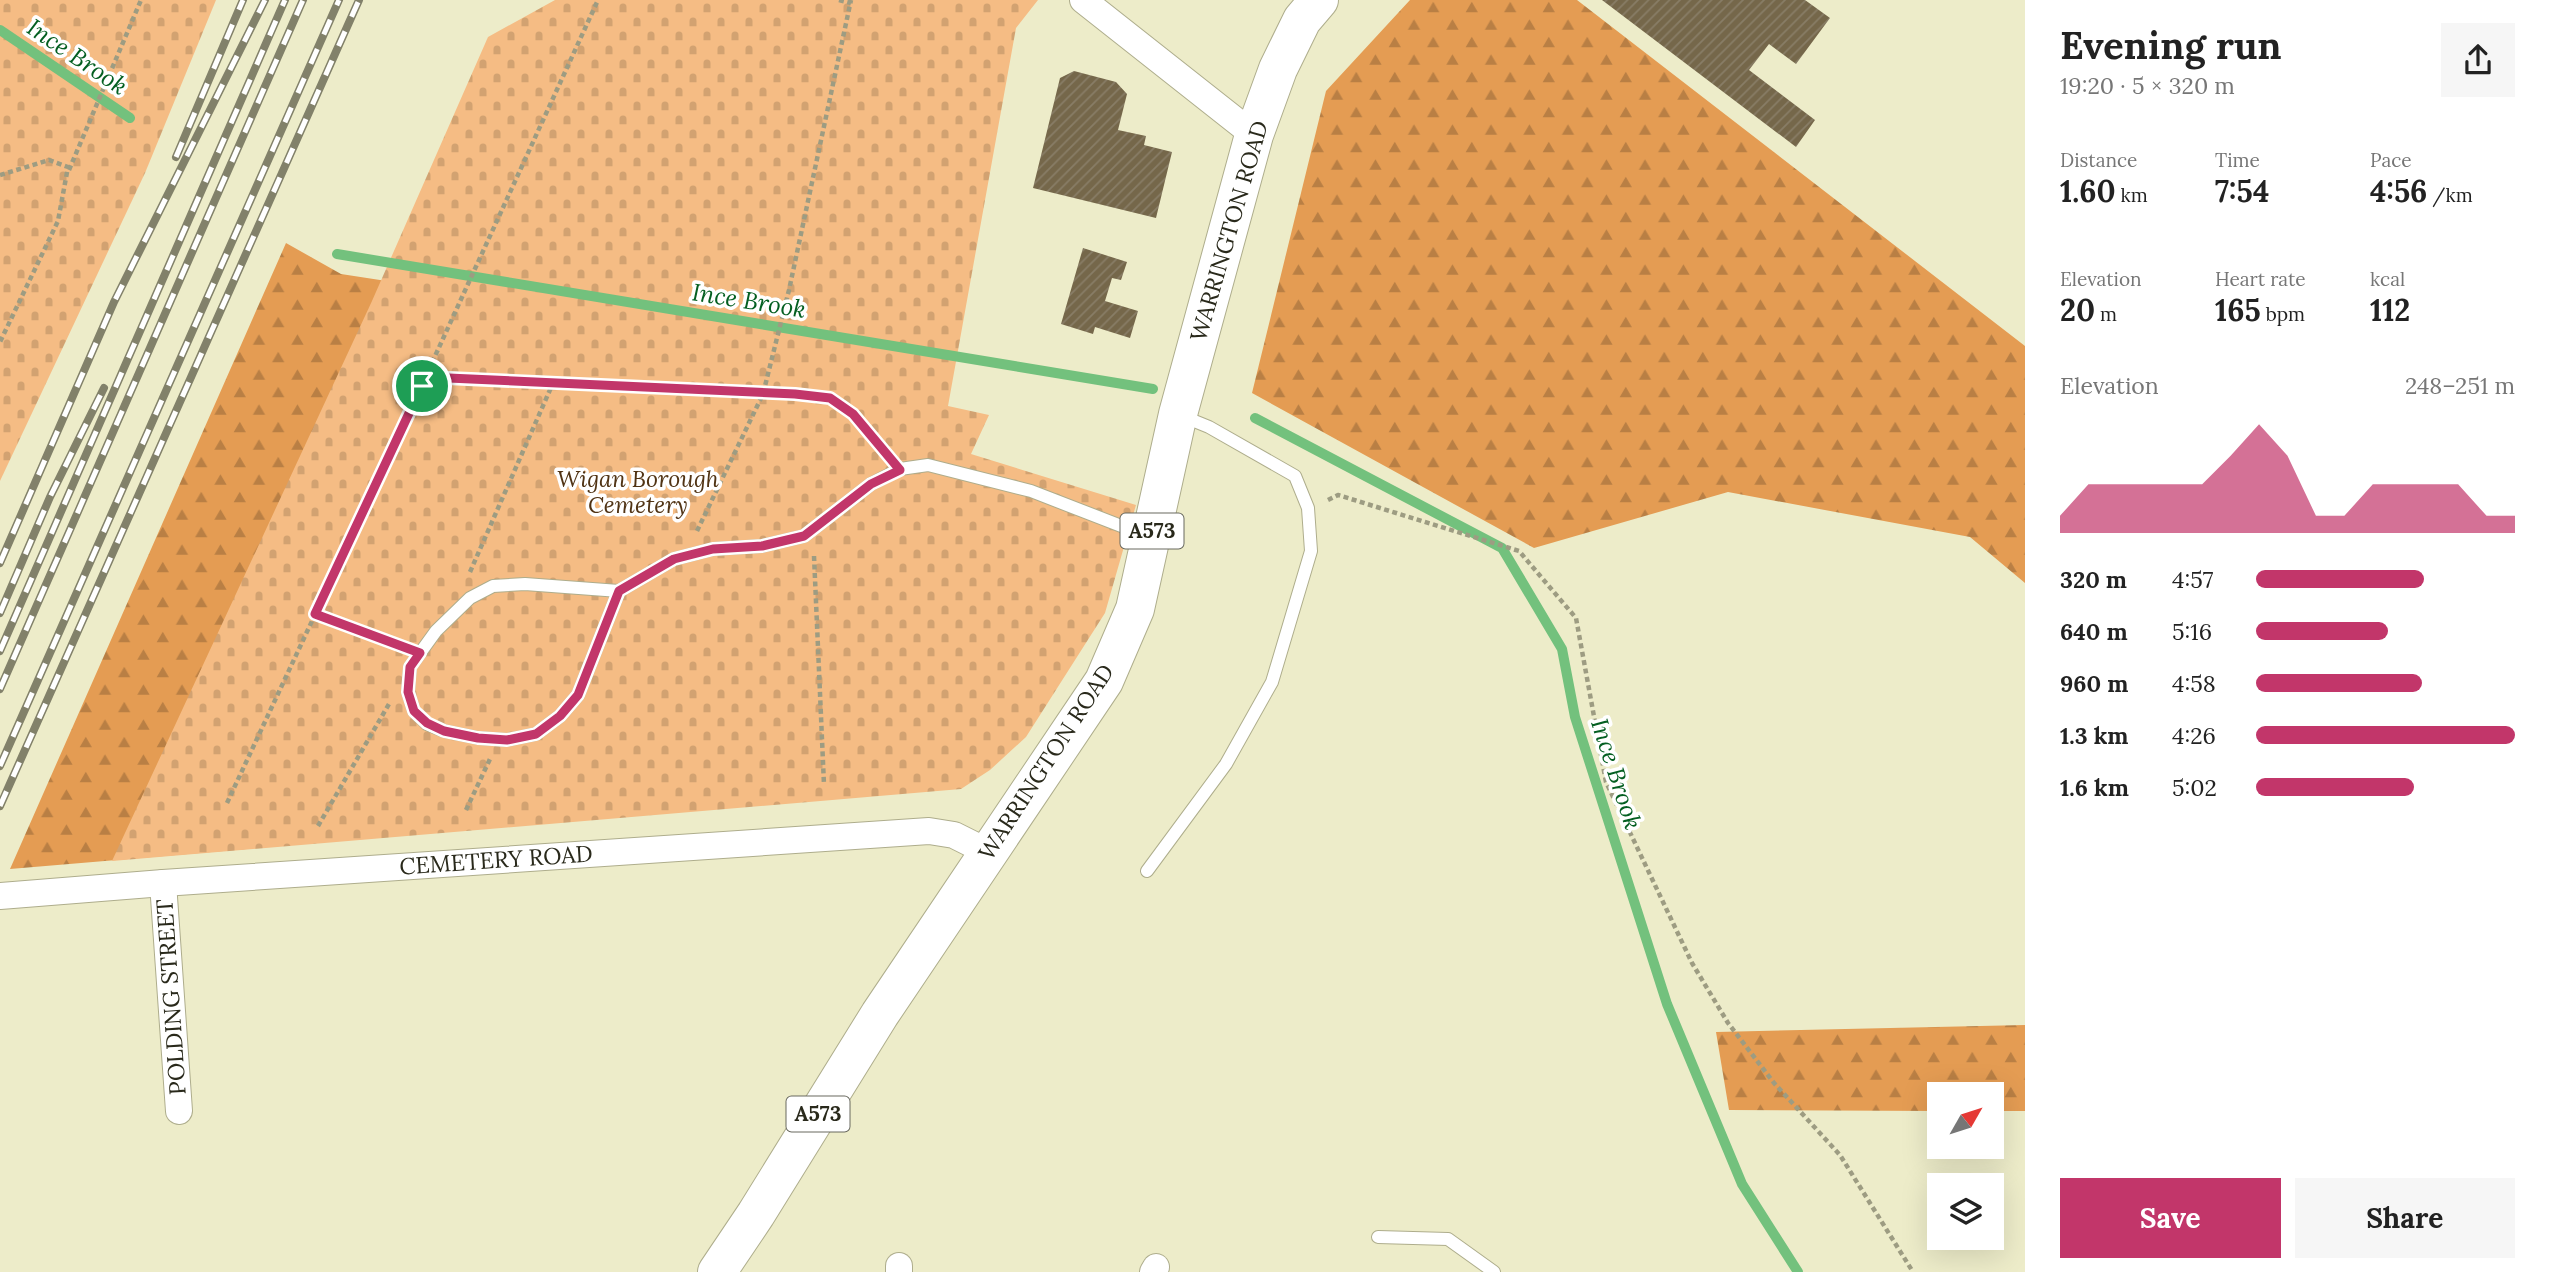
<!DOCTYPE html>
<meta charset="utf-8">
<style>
:root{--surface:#fff;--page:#f6f6f6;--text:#222;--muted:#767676;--accent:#c2366a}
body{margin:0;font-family:Lora,serif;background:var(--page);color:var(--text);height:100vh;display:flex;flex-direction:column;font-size:26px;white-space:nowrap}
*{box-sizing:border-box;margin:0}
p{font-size:23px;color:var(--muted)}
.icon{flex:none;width:38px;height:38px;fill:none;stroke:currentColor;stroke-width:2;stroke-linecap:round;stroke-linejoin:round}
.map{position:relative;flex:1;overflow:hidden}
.details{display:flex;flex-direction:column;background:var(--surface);width:525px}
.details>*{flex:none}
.needle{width:46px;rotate:51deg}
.buttons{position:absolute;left:1927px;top:1082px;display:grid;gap:14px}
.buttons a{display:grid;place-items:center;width:77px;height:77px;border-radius:0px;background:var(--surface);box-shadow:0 7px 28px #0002;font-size:35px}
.pin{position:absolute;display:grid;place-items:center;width:60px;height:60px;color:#fff;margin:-30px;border:4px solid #fff;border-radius:50%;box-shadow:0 2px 7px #0007}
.round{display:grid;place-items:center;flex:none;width:74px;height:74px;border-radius:0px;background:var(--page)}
.summary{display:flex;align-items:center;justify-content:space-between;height:119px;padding:0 35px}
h1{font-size:38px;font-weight:800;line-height:52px}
.stats{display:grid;grid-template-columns:repeat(3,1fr);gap:10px;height:119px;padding:7px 35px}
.stats div{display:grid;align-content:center}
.stats b{font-size:30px;font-weight:800}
.stats small{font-size:19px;font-weight:400}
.stats p{font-size:19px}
.chart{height:196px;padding:14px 35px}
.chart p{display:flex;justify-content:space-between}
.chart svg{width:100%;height:126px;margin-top:7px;fill:var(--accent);opacity:.7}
.primary-button{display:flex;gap:14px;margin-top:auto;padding:14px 35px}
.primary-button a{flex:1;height:80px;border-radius:0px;background:var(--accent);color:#fff;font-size:28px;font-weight:800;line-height:80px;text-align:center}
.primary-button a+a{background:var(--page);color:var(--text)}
ul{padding:0 35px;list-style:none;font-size:23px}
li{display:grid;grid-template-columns:112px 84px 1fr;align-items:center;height:52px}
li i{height:18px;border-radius:9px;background:var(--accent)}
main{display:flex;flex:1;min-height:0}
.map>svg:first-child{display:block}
</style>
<main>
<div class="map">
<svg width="2025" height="1272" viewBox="0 0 2025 1272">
<defs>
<pattern id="forest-firs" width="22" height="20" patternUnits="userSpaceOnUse" patternTransform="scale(1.75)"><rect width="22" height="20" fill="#e49c53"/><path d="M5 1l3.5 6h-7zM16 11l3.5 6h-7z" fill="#b97f44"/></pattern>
<pattern id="cemetery-stones" width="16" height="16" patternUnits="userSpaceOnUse" patternTransform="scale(1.75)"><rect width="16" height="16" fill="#f5bc84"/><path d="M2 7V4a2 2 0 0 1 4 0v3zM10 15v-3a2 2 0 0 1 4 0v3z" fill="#d2a271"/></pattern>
<pattern id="building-hatch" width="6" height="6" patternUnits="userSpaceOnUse" patternTransform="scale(1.75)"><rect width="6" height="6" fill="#75674a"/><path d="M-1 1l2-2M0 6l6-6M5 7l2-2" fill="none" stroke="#887d66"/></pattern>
</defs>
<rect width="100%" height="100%" fill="#edecc9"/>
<!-- forest -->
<g fill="url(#forest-firs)">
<path d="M 1410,0 L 1577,0 L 2025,346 L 2025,583 L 1970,537 L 1728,492 L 1534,548 L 1252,393 L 1326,91 Z"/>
<path d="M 286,243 L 341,274 L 574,310 L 247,849 L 10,869 Z"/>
<path d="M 2025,1025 L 2025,1111 L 1992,1111 L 1992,1094 L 1939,1094 L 1939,1111 L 1729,1110 L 1716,1032 Z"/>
</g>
<!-- cemetery -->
<g fill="url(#cemetery-stones)">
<path d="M 0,0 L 216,0 L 145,173 L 0,481 Z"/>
<path d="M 555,0 L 1038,0 L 1016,28 L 948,406 L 989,415 L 971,454 L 1136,505 L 1105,613 L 1026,737 L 990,770 L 961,789 L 112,861 L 372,301 L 488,37 Z"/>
</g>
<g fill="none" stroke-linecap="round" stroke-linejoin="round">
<!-- stream -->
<g stroke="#73c17d" stroke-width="10">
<path d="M 0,30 L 130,118"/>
<path d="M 337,254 L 1153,389"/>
<path d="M 1255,418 L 1502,548 L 1562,649 L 1575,717 L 1667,1004 L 1742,1184 L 1798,1272"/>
</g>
</g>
<!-- building -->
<g fill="url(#building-hatch)">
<path d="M 1602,0 L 1805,0 L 1830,18 L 1796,64 L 1769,44 L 1749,70 L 1815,120 L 1796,147 Z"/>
<path d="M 1074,71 L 1116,82 L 1127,94 L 1118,130 L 1146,136 L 1144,145 L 1172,152 L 1156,218 L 1033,188 L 1060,78 Z"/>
<path d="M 1083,248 L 1127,262 L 1121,280 L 1112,278 L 1105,301 L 1138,311 L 1130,338 L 1095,327 L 1093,334 L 1061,324 Z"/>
</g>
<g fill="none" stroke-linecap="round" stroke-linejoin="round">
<defs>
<g id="service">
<path d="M 619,591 L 525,584 L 493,586 L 470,598 L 436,631 L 410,667 L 408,692 L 414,711 L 427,724 L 444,731 L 478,738 L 507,740 L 536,734 L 560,716 L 578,695 L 619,591 L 674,559 L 713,549 L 762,546 L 804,536 L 871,484 L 900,469 L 928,465 L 1031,491 L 1147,536"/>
<path d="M 1147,871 L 1226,764 L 1272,682 L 1311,551 L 1308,508 L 1295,476 L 1209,427 L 1182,416"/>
<path d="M 1378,1237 L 1448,1239 L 1494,1272"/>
</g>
<g id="minor">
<path d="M 1083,0 L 1254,135"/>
<path d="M 163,883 L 179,1111"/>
<path d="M 0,896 L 163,883 L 929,831 L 954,835 L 988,852"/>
<path d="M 899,1266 L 899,1272"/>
<path d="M 1153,1272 L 1156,1267"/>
</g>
<path id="primary" d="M 717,1272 L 756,1214 L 880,1014 L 1104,681 L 1135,609 L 1178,414 L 1254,135 L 1278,69 L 1302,20 L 1319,0"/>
</defs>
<!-- service casing -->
<use href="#service" stroke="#aead8c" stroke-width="14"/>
<!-- minor casing -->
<use href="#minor" stroke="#aead8c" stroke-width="28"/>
<!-- primary casing -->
<use href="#primary" stroke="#aead8c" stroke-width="40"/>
<!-- path -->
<g stroke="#9d9c82" stroke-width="4.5" stroke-dasharray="5 3.5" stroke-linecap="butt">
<path d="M 839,0 L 851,3"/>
<path d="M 69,170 L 141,0"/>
<path d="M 0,175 L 49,160 L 68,167 L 58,221 L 0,342"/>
<path d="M 425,378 L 598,0"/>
<path d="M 1328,500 L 1338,495 L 1519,551 L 1576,618 L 1606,782 L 1692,963 L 1728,1023 L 1774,1083 L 1840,1155 L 1913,1272"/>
<path d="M 697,531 L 763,394 L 789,290 L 851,0"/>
<path d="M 814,556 L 824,785"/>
<path d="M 470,572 L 553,383"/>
<path d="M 315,614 L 400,646"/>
<path d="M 227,803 L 426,377 L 795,394 L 830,398 L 854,414 L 887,452"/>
<path d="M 466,810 L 490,759"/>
<path d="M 318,826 L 389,704"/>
</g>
<!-- service -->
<use href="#service" stroke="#fff" stroke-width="12"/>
<!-- minor -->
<use href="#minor" stroke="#fff" stroke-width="26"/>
<!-- primary -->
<use href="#primary" stroke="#fff" stroke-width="38"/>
<defs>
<g id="rail">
<path d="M 176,157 L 243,0"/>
<path d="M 0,563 L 114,302 L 265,0"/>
<path d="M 0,613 L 50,497 L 104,388"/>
<path d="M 0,651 L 285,0"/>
<path d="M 0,689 L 303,0"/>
<path d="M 0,766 L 339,0"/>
<path d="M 0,806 L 359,0"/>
</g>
</defs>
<!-- rail casing -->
<use href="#rail" stroke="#82816a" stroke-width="8"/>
<!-- rail -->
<use href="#rail" stroke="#fff" stroke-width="5" stroke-dasharray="16" stroke-linecap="butt"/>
</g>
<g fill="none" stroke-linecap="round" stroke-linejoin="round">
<defs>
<path id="route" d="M 426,377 L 795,394 L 830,398 L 853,414 L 900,470 L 871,484 L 804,536 L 762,546 L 713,549 L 674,559 L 619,591 L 578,695 L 560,716 L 536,734 L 507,740 L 478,738 L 444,731 L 427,723 L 414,711 L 408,692 L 410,667 L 420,653 L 315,614 Z"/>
</defs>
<!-- route casing -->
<use href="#route" stroke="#fff" stroke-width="14"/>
<!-- route -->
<use href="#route" stroke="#c2366a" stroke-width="9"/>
</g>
<g text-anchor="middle" stroke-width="7" stroke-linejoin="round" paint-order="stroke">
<!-- shield labels -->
<g fill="#fff" stroke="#69695f" stroke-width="2">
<rect x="1120.5" y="513.5" width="63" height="35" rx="5"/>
<rect x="786.5" y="1096.5" width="63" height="35" rx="5"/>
</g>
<g font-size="21" font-weight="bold" fill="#29291b">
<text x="1152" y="538">A573</text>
<text x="818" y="1121">A573</text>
</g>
<!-- street labels -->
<g font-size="23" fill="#29291b" stroke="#fff">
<text transform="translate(1229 231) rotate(-74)" y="8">WARRINGTON ROAD</text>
<text transform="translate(1046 762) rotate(-57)" y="8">WARRINGTON ROAD</text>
<text transform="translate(496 860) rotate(-4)" y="8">CEMETERY ROAD</text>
<text transform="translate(171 997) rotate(-94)" y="8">POLDING STREET</text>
</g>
<!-- park labels -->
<g font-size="23" font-style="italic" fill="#503314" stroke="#fff">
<text x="638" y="487">Wigan Borough<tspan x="638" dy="26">Cemetery</tspan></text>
</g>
<!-- water labels -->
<g font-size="24" font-style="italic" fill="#045f21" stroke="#fff">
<text transform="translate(77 57) rotate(34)" y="8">Ince Brook</text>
<text transform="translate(749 301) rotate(9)" y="8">Ince Brook</text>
<text transform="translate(1616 774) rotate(72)" y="8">Ince Brook</text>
</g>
</g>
</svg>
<div class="buttons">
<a><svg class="needle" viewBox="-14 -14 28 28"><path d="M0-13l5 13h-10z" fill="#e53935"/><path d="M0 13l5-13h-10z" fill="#767676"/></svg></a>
<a><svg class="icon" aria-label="layers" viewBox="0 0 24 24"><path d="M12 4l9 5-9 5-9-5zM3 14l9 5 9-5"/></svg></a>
</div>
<div class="pin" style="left:422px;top:386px;background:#1e9e55"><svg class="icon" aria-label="arrive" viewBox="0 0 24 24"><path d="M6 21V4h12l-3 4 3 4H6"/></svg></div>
</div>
<section class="details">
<div class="summary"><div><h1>Evening run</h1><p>19:20 · 5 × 320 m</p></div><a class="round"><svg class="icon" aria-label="share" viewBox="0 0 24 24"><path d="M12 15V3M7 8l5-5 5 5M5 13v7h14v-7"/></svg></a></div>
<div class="stats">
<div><p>Distance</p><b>1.60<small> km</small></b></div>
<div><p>Time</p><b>7:54</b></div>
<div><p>Pace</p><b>4:56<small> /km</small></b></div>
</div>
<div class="stats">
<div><p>Elevation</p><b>20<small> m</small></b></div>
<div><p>Heart rate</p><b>165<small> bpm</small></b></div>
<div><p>kcal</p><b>112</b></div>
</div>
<div class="chart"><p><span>Elevation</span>248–251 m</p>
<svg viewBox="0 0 160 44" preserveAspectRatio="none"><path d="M0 44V38L10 27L20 27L30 27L40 27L50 27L60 17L70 6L80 17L90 38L100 38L110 27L120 27L130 27L140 27L150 38L160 38V44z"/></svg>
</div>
<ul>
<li><b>320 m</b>4:57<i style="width:65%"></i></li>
<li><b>640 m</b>5:16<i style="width:51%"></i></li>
<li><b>960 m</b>4:58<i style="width:64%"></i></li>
<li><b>1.3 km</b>4:26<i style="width:100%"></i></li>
<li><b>1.6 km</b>5:02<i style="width:61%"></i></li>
</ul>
<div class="primary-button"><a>Save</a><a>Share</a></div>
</section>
</main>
